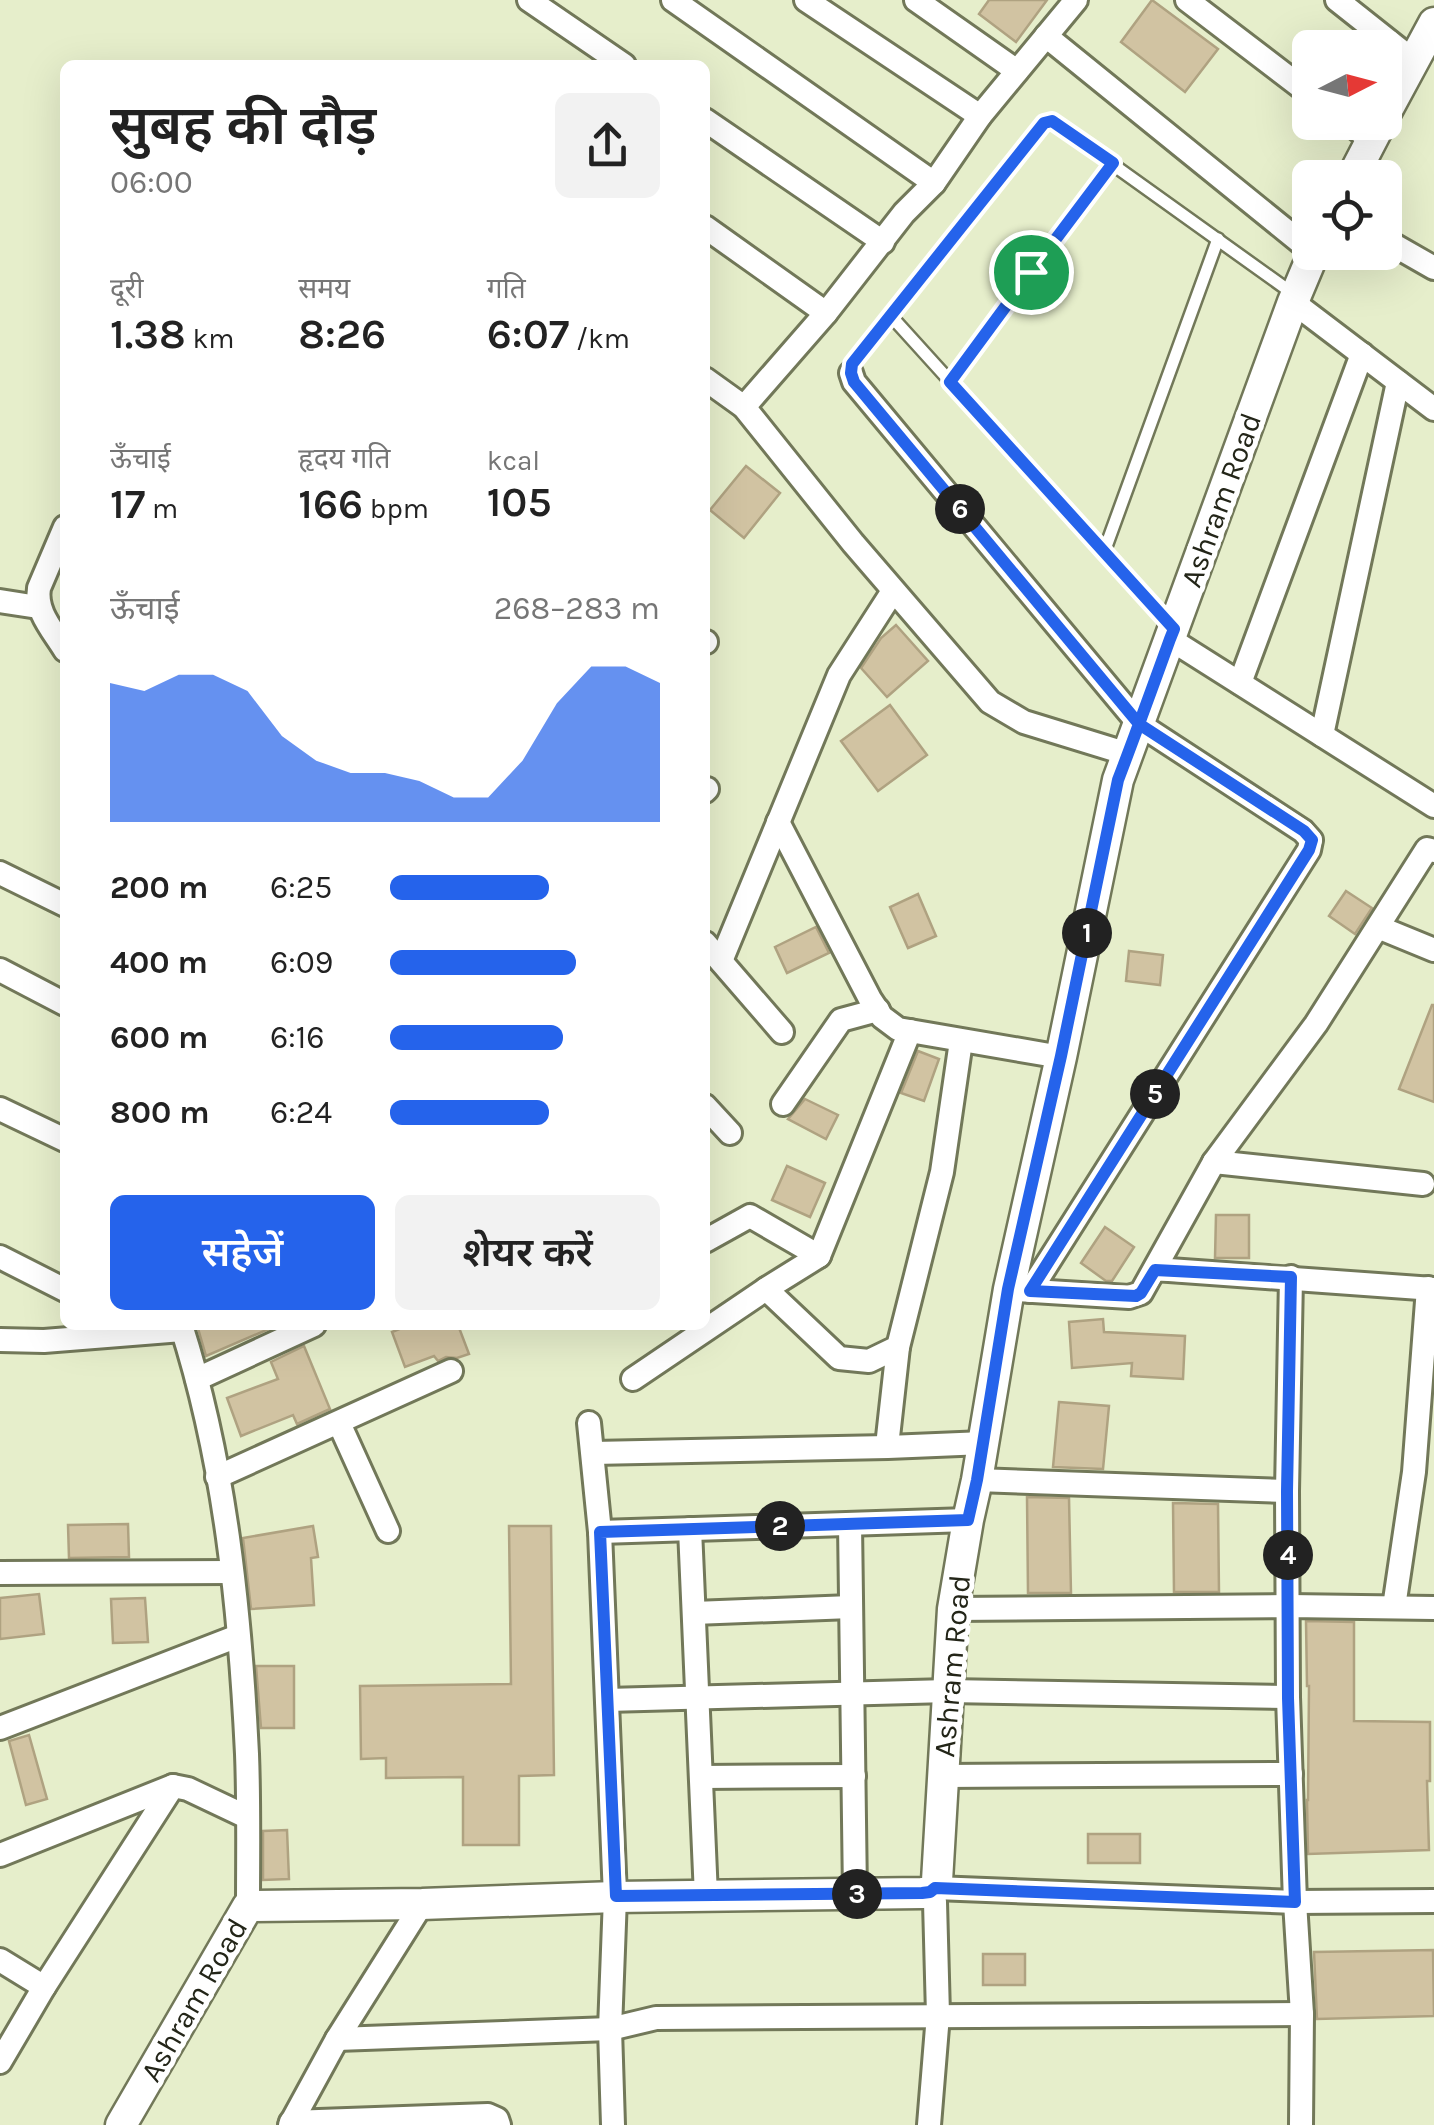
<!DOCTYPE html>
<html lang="hi">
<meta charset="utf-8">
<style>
:root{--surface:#fff;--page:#f2f2f2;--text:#222;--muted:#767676;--accent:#2563eb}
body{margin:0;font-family:Karla,"Noto Sans Devanagari",sans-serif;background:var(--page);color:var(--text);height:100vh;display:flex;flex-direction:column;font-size:38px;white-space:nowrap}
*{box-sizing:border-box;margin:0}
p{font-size:32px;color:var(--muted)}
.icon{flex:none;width:55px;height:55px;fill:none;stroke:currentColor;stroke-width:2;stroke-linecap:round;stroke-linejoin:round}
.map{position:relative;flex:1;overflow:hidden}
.panel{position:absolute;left:60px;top:60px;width:650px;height:1270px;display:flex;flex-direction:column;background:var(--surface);border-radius:15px;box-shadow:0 10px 40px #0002}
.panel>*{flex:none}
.needle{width:65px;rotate:84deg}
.tools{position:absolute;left:1292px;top:30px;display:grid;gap:20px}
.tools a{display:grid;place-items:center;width:110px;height:110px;border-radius:15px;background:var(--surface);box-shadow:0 10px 40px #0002;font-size:50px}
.pin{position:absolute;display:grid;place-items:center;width:85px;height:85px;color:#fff;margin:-42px;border:5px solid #fff;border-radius:50%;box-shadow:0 2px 10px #0007}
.km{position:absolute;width:50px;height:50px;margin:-25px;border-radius:50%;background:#222;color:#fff;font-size:28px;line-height:50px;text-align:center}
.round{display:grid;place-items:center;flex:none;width:105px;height:105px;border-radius:15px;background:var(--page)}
.overview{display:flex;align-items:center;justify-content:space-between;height:170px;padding:0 50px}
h1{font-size:55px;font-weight:600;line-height:75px}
.figures{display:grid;grid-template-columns:repeat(3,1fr);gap:15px;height:170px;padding:10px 50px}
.figures div{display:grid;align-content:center}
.figures b{font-size:42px;font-weight:600}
.figures small{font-size:28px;font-weight:400}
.figures p{font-size:28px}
.chart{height:280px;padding:20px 50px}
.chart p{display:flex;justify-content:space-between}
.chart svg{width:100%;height:180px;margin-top:10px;fill:var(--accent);opacity:.7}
.cta{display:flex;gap:20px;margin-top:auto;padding:20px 50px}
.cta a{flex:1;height:115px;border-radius:15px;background:var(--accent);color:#fff;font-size:40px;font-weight:600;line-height:115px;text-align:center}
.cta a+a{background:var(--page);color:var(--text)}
ul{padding:0 50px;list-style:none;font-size:32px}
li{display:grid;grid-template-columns:160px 120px 1fr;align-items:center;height:75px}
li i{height:25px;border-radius:12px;background:var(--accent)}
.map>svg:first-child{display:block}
</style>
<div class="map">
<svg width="1434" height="2125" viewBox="0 0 1434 2125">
<rect width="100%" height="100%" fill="#e6eecb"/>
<!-- building -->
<g fill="#d1c3a2" stroke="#afa281" stroke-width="2.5">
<path d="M 989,0 L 1047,0 L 1016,42 L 979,14 Z"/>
<path d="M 1152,0 L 1218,49 L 1185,92 L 1121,42 Z"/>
<path d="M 746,466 L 780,493 L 744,538 L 710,510 Z"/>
<path d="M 896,625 L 928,661 L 887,697 L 861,668 L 881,638 Z"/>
<path d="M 890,705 L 927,755 L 878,791 L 841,741 Z"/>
<path d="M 1346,891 L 1372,908 L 1355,934 L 1329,916 Z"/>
<path d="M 918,894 L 936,936 L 908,948 L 890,907 Z"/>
<path d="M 816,927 L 829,953 L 787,973 L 775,947 Z"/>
<path d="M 1129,951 L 1163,955 L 1160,985 L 1126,981 Z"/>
<path d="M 1432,1005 L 1434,1005 L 1434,1102 L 1399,1089 Z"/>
<path d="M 918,1051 L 939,1059 L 924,1101 L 901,1093 Z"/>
<path d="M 805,1099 L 838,1115 L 826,1139 L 788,1119 Z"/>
<path d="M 787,1166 L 825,1183 L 810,1217 L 772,1200 Z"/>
<path d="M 1216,1215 L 1249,1215 L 1249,1258 L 1215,1258 Z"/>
<path d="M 1105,1227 L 1134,1247 L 1112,1281 L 1106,1281 L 1081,1263 Z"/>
<path d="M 1103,1319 L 1104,1332 L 1185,1336 L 1183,1379 L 1131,1376 L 1132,1363 L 1072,1368 L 1069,1322 Z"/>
<path d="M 197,1325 L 278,1325 L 206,1356 Z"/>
<path d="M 409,1325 L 458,1325 L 469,1354 L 457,1358 L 446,1357 L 438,1361 L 434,1356 L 405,1367 L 392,1332 Z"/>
<path d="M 304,1346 L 330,1409 L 297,1424 L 293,1415 L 241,1436 L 227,1398 L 278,1379 L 271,1362 Z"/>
<path d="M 1059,1402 L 1109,1406 L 1103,1469 L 1053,1467 Z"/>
<path d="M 1027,1497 L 1069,1498 L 1071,1593 L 1028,1593 Z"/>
<path d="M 1173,1503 L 1218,1504 L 1219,1592 L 1174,1592 Z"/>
<path d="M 128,1524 L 129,1557 L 69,1558 L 68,1525 Z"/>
<path d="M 313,1526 L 318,1557 L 311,1558 L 314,1605 L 251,1609 L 243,1538 Z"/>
<path d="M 509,1526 L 551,1526 L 554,1775 L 519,1776 L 519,1845 L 463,1845 L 463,1777 L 386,1778 L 386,1758 L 361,1759 L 360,1686 L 511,1684 Z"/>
<path d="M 39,1594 L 44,1634 L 0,1639 L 0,1598 Z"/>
<path d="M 145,1598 L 148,1642 L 113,1643 L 111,1599 Z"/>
<path d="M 1306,1621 L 1354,1622 L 1354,1721 L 1430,1722 L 1430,1781 L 1427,1781 L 1429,1850 L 1308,1854 L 1307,1800 L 1308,1800 L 1309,1686 L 1307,1686 Z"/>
<path d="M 256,1666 L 294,1666 L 294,1728 L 261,1728 Z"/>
<path d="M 29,1735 L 47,1799 L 26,1805 L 9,1741 Z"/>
<path d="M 287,1830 L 289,1879 L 263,1880 L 263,1831 Z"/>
<rect x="1088" y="1834" width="52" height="29"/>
<path d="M 1433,1950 L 1434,2016 L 1317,2019 L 1314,1952 Z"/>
<rect x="983" y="1954" width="42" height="31"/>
</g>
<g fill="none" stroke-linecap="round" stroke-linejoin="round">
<defs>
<g id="lane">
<path d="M 891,316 L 1170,624"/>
<path d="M 851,373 L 852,364 L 1044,123 L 1052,121 L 1295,295"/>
<path d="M 950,381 L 1113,163"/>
<path d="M 1104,552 L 1218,239"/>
</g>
<g id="street">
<path d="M 529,0 L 624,65"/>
<path d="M 673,0 L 934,183"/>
<path d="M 806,0 L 980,116"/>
<path d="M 916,0 L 1017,71"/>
<path d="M 1187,0 L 1310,94"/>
<path d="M 1337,0 L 1414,61"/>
<path d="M 1046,36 L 1310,250"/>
<path d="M 705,120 L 883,242"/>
<path d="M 1348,122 L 1371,140"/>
<path d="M 705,227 L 826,313"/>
<path d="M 1385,240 L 1434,268"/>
<path d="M 1293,302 L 1434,409"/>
<path d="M 851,373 L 854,382 L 1139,724 L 1303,831 L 1311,840 L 1309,850 L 1030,1291"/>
<path d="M 705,379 L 744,407 L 853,543 L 990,702 L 1024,722 L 1128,754"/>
<path d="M 744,407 L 826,313 L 904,213 L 934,183 L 980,116 L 1076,0"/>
<path d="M 65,527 L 39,588 C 35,612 53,630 65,650"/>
<path d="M 0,601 L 38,607"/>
<path d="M 1170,639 L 1434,806"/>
<path d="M 705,642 L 706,642"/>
<path d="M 1240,683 L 1362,354"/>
<path d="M 1322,735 L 1398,382"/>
<path d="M 705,791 L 707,789"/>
<path d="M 778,822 L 870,999 L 882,1017 L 898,1029 L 1061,1057"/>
<path d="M 0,873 L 65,905"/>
<path d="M 1378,927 L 1434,950"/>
<path d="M 705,943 L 782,1032"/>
<path d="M 721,961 L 839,675 L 893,591"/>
<path d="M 0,970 L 65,1004"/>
<path d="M 783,1104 L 841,1020 L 878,1010"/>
<path d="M 705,1106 L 730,1133"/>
<path d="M 0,1109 L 65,1140"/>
<path d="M 1214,1162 L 1423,1184"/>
<path d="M 705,1241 L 750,1216 L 819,1256"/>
<path d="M 0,1257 L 65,1290"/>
<path d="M 1155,1269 L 1434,1289"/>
<path d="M 1291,1277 L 1287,1491 L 1288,1697 L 1295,1902 L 1302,2014 L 1301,2125"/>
<path d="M 766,1289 L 819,1256 L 910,1031"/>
<path d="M 1017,1290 L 1129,1297 L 1141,1293 L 1214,1162 L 1316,1024 L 1427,849 L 1434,851"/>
<path d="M 181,1325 C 225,1462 240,1610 247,1754 C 249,1804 248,1855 248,1906"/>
<path d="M 0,1340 L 44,1341 L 182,1330"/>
<path d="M 197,1379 L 314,1325"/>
<path d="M 633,1379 L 766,1289 L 839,1358 L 869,1361 L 898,1347 L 942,1172 L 961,1041"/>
<path d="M 339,1423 L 388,1531"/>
<path d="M 589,1423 L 600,1532 L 615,1897 L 610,2029 L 613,2125"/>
<path d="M 887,1446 L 898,1347"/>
<path d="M 593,1453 L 888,1447 L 984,1443"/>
<path d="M 217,1477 L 451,1371"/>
<path d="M 977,1480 L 1287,1491"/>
<path d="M 850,1524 L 855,1894"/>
<path d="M 690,1529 L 706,1896"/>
<path d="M 600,1532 L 968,1520"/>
<path d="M 0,1573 L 232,1572"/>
<path d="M 1394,1607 L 1414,1472 L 1428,1288"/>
<path d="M 953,1609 L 1289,1606 L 1434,1608"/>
<path d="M 694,1613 L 851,1607"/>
<path d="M 607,1700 L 948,1691 L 1288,1697"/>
<path d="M 0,1728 L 238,1636"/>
<path d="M 943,1776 L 1291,1774"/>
<path d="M 701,1777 L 854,1776"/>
<path d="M 0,1855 L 173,1786 L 188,1789 L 247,1817"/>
<path d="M 935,1888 L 1295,1902 L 1434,1901"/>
<path d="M 0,1960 L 44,1987"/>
<path d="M 337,2039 L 610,2029 L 656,2018 L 1302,2014"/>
<path d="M 0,2062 L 44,1987 L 173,1786"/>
<path d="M 291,2122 L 488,2115 L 497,2119 L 499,2125"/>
<path d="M 290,2125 L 337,2039 L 422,1904"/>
<path d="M 929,2125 L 938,2015 L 935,1902 L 932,1891"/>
</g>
<g id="secondary">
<path d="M 1385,114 L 1434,23"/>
<path d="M 1352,178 L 1381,122"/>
<path d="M 121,2125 L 248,1906 L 422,1904 L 615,1897 L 922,1893 C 931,1892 934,1890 937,1881 L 953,1609 L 968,1520 L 977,1480 L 1009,1289 L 1061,1057 L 1118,780 L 1293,302 L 1314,252"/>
</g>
</defs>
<!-- lane casing -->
<use href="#lane" stroke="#727859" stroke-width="16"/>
<!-- street casing -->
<use href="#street" stroke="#727859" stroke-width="28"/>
<!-- secondary casing -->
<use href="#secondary" stroke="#727859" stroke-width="35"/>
<!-- lane -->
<use href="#lane" stroke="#fff" stroke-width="11"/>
<!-- street -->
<use href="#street" stroke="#fff" stroke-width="22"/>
<!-- secondary -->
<use href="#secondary" stroke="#fff" stroke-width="30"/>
</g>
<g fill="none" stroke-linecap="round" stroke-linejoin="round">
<defs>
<path id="route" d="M 1031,272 L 950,382 L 1174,629 L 1170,639 C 1153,686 1136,733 1118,780 L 1061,1056 L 1008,1289 L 977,1480 L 968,1520 L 600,1532 L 616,1896 L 922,1893 L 930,1892 L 935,1888 L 1295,1902 L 1288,1698 L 1287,1491 L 1291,1277 L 1155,1270 L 1141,1293 L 1136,1296 L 1030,1291 L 1309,850 L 1312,840 L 1304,831 L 1139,724 L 854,382 L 851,373 L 852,364 L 1044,123 L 1052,121 L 1113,163 L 1031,272"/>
</defs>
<!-- route casing -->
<use href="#route" stroke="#fff" stroke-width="20"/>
<!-- route -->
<use href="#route" stroke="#2563eb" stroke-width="12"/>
</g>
<g text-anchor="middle" stroke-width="10" stroke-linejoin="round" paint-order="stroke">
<!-- street labels -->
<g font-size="30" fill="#232518" stroke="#fff">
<text transform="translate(1221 500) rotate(-70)" y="10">Ashram Road</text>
<text transform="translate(952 1666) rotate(-85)" y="10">Ashram Road</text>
<text transform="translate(194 2000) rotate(-60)" y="10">Ashram Road</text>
</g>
</g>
</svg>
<div class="tools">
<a><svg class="needle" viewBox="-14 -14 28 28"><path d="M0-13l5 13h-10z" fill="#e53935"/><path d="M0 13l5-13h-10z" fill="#767676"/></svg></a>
<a><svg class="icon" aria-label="locate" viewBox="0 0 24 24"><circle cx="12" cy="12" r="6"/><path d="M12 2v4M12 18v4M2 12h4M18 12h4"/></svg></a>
</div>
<div class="pin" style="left:1031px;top:272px;background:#1e9e55"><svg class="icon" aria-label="arrive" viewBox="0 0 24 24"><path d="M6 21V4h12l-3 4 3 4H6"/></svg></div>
<b class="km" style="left:1087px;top:933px">1</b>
<b class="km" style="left:780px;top:1526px">2</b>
<b class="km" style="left:857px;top:1894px">3</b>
<b class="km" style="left:1288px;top:1555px">4</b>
<b class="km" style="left:1155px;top:1094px">5</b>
<b class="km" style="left:960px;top:509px">6</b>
<section class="panel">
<div class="overview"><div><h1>सुबह की दौड़</h1><p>06:00</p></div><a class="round"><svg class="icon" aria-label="share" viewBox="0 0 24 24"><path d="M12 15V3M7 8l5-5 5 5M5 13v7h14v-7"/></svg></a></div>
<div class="figures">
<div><p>दूरी</p><b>1.38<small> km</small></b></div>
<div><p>समय</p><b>8:26</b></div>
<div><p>गति</p><b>6:07<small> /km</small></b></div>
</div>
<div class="figures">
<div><p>ऊँचाई</p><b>17<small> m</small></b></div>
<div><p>हृदय गति</p><b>166<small> bpm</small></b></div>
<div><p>kcal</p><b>105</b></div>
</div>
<div class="chart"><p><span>ऊँचाई</span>268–283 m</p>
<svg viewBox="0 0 160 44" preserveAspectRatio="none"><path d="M0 44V10L10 12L20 8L30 8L40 12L50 23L60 29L70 32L80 32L90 34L100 38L110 38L120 29L130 15L140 6L150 6L160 10V44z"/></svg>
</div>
<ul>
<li><b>200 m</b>6:25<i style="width:59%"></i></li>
<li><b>400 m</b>6:09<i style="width:69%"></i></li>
<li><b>600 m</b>6:16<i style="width:64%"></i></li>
<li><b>800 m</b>6:24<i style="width:59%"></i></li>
</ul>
<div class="cta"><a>सहेजें</a><a>शेयर करें</a></div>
</section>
</div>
